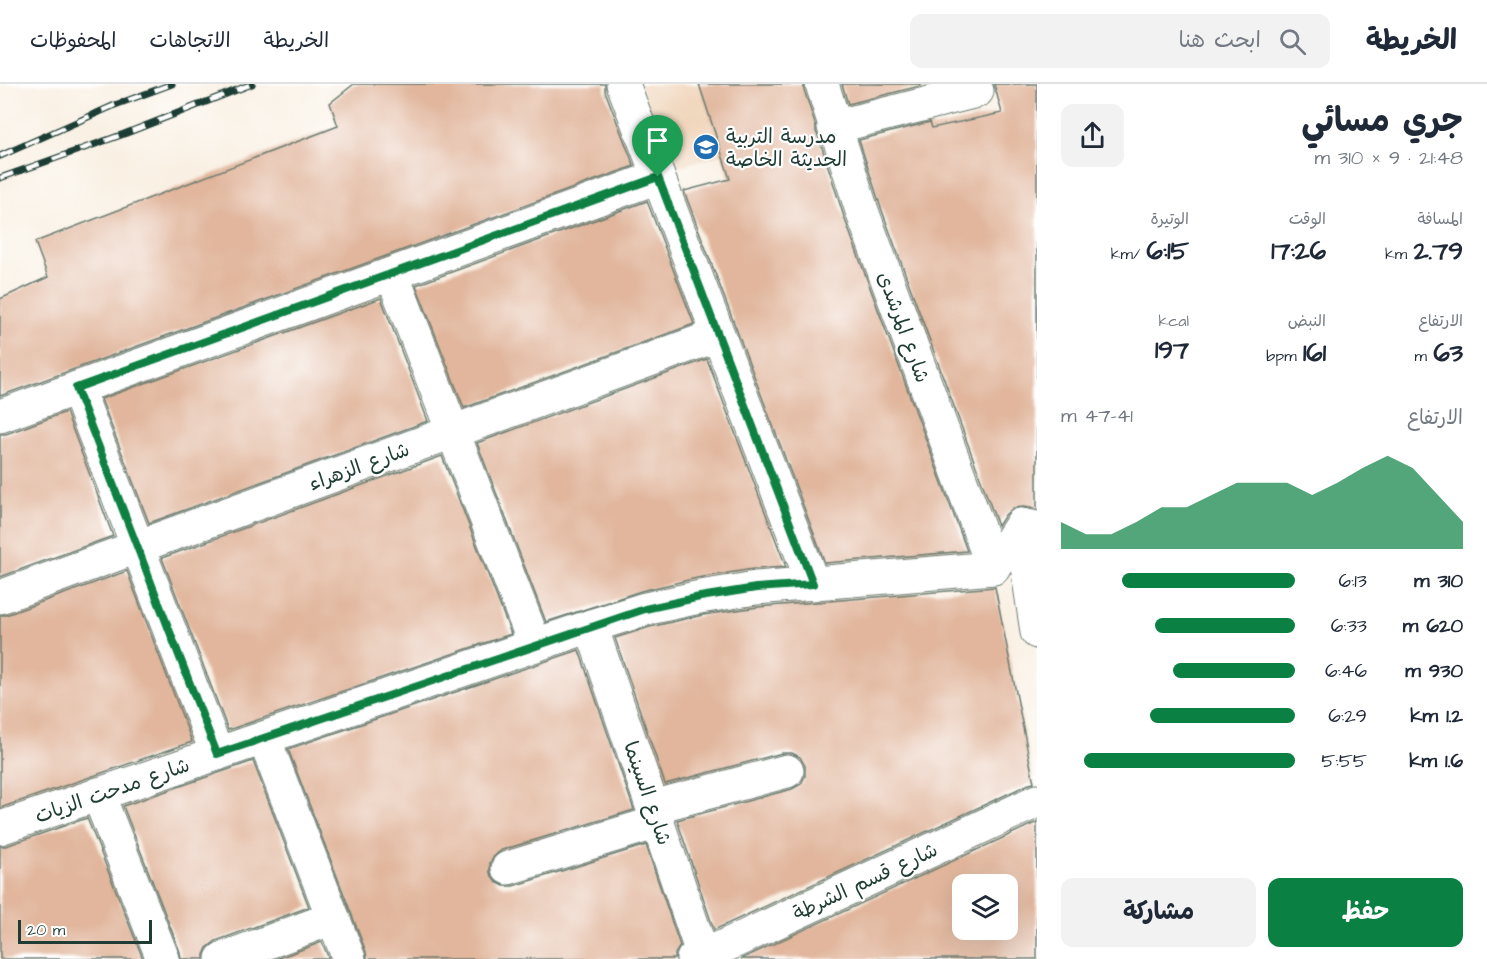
<!DOCTYPE html>
<html lang="ar">
<meta charset="utf-8">
<style>
:root{--surface:#fff;--page:#f2f2f3;--text:#1f2937;--muted:#747a83;--line:#e0e1e3;--accent:#0b8043}
body{margin:0;font-family:"Architects Daughter","Playpen Sans Arabic",sans-serif;background:var(--page);color:var(--text);direction:rtl;height:100vh;display:flex;flex-direction:column;font-size:22px;white-space:nowrap}
*{box-sizing:border-box;margin:0}
p{font-size:20px;color:var(--muted)}
.icon{flex:none;width:33px;height:33px;fill:none;stroke:currentColor;stroke-width:2;stroke-linecap:round;stroke-linejoin:round}
.map{position:relative;flex:1;overflow:hidden;direction:ltr}
.panel{display:flex;flex-direction:column;background:var(--surface);width:450px}
.panel>*{flex:none}
.buttons{position:absolute;left:952px;top:790px;display:grid;gap:12px}
.buttons a{display:grid;place-items:center;width:66px;height:66px;border-radius:12px;background:var(--surface);box-shadow:0 6px 24px #0002;font-size:30px}
.scale{position:absolute;left:18px;bottom:15px;width:134px;box-sizing:border-box;padding-left:6px;border:3px solid #1f3d34;border-top:0;font-size:16px;line-height:21px;white-space:nowrap;color:#1f3d34;-webkit-text-stroke:4px #fff;paint-order:stroke}
.pin{position:absolute;display:grid;place-items:center;width:51px;height:51px;color:#fff;margin:-62px -26px;border-radius:50% 50% 50% 0;rotate:-45deg;box-shadow:0 0 6px #0007}
.pin .icon{rotate:45deg}
.round{display:grid;place-items:center;flex:none;width:63px;height:63px;border-radius:12px;background:var(--page)}
.summary{display:flex;align-items:center;justify-content:space-between;height:102px;padding:0 24px}
h1{font-size:33px;font-weight:700;line-height:45px}
.figures{display:grid;grid-template-columns:repeat(3,1fr);gap:9px;height:102px;padding:6px 24px}
.figures div{display:grid;align-content:center}
.figures b{font-size:26px;font-weight:700}
.figures small{font-size:16px;font-weight:400}
.figures p{font-size:16px}
.chart{height:168px;padding:12px 24px}
.chart p{display:flex;justify-content:space-between}
.chart svg{width:100%;height:108px;margin-top:6px;fill:var(--accent);opacity:.7}
.button{display:flex;gap:12px;margin-top:auto;padding:12px 24px}
.button a{flex:1;height:69px;border-radius:12px;background:var(--accent);color:#fff;font-size:24px;font-weight:700;line-height:69px;text-align:center}
.button a+a{background:var(--page);color:var(--text)}
ul{padding:0 24px;list-style:none;font-size:20px}
li{display:grid;grid-template-columns:96px 72px 1fr;align-items:center;height:45px}
li i{height:15px;border-radius:8px;background:var(--accent)}
header{display:flex;align-items:center;gap:36px;box-sizing:border-box;height:84px;padding:0 30px;background:var(--surface);border-bottom:2px solid var(--line)}
header strong{font-size:28px}
nav{display:flex;gap:33px;margin-inline-start:auto;font-size:21px}
.search{width:420px;height:54px;background:var(--page);display:flex;align-items:center;gap:15px;box-sizing:border-box;padding:0 21px;border-radius:12px;color:var(--muted);font-size:22px}
main{display:flex;flex:1;min-height:0}
.map>svg:first-child{display:block}
</style>
<header>
<strong>الخريطة</strong>
<div class="search"><svg class="icon" aria-label="search" viewBox="0 0 24 24"><circle cx="10" cy="10" r="6"/><path d="M15 15l6 6"/></svg>ابحث هنا</div>
<nav><a>الخريطة</a><a>الاتجاهات</a><a>المحفوظات</a></nav>
</header>
<main>
<section class="panel">
<div class="summary"><div><h1>جري مسائي</h1><p>21:48 · 9 × 310 m</p></div><a class="round"><svg class="icon" aria-label="share" viewBox="0 0 24 24"><path d="M12 15V3M7 8l5-5 5 5M5 13v7h14v-7"/></svg></a></div>
<div class="figures">
<div><p>المسافة</p><b>2.79<small> km</small></b></div>
<div><p>الوقت</p><b>17:26</b></div>
<div><p>الوتيرة</p><b>6:15<small> /km</small></b></div>
</div>
<div class="figures">
<div><p>الارتفاع</p><b>63<small> m</small></b></div>
<div><p>النبض</p><b>161<small> bpm</small></b></div>
<div><p>kcal</p><b>197</b></div>
</div>
<div class="chart"><p><span>الارتفاع</span>41–47 m</p>
<svg viewBox="0 0 160 44" preserveAspectRatio="none"><path d="M0 44V33L10 38L20 38L30 33L40 27L50 27L60 22L70 17L80 17L90 17L100 22L110 17L120 11L130 6L140 11L150 22L160 33V44z"/></svg>
</div>
<ul>
<li><b>310 m</b>6:13<i style="width:74%"></i></li>
<li><b>620 m</b>6:33<i style="width:60%"></i></li>
<li><b>930 m</b>6:46<i style="width:52%"></i></li>
<li><b>1.2 km</b>6:29<i style="width:62%"></i></li>
<li><b>1.6 km</b>5:55<i style="width:90%"></i></li>
</ul>
<div class="button"><a>حفظ</a><a>مشاركة</a></div>
</section>
<div class="map">
<svg width="1037" height="875" viewBox="0 0 1037 875">
<rect width="100%" height="100%" fill="#fff"/>
<filter id="ink" filterUnits="userSpaceOnUse"><feTurbulence type="fractalNoise" baseFrequency=".0167" numOctaves="2"/><feDisplacementMap in="SourceGraphic" scale="12" xChannelSelector="R" yChannelSelector="G"/><feConvolveMatrix kernelMatrix="1 2 1 2 8 2 1 2 1" color-interpolation-filters="sRGB"/></filter>
<filter id="wash" filterUnits="userSpaceOnUse"><feTurbulence type="fractalNoise" baseFrequency=".008" numOctaves="4" result="noise"/><feDisplacementMap in="SourceGraphic" scale="24" xChannelSelector="R" yChannelSelector="G"/><feGaussianBlur stdDeviation="1.35" result="paint"/><feColorMatrix in="noise" values="0 0 0 0 0 0 0 0 0 0 0 0 0 0 0 0 0 1.4 0 .05"/><feComposite in="paint" operator="in"/></filter>
<g filter="url(#wash)">
<rect width="100%" height="100%" fill="#f9f0e3"/>
<!-- built -->
<path fill="#f0d6bc" d="M 640,0 L 978,0 L 670,85 Z"/>
<g id="blocks">
<!-- building -->
<g fill="#e1b69c" fill-rule="evenodd">
<path d="M 354,0 L 605,0 L 605,7 L 634,82 L 0,312 L 0,215 L 48,193 L 35,158 L 338,42 L 330,19 Z"/>
<path d="M 699,0 L 804,0 L 804,6 L 816,43 L 816,48 L 819,54 L 844,133 L 967,467 L 825,479 L 684,107 L 730,95 Z"/>
<path d="M 842,0 L 920,0 L 920,2 L 848,20 Z"/>
<path d="M 994,0 L 1037,0 L 1037,425 L 1024,423 L 1013,424 L 1005,431 L 998,442 L 880,121 L 859,56 L 930,38 L 932,44 L 1002,29 Z"/>
<path d="M 647,117 L 694,240 L 464,324 L 416,201 Z"/>
<path d="M 381,214 L 428,337 L 149,439 L 101,315 Z"/>
<path d="M 707,275 L 786,483 L 753,485 L 697,494 L 641,507 L 546,538 L 477,359 Z"/>
<path d="M 66,328 L 113,452 L 0,493 L 0,350 L 6,350 Z"/>
<path d="M 442,372 L 511,550 L 228,646 L 162,474 Z"/>
<path d="M 127,487 L 192,658 L 0,724 L 0,531 L 6,531 Z"/>
<path d="M 995,503 L 1034,699 L 1029,700 L 714,846 L 677,736 L 792,705 L 801,700 L 805,692 L 805,682 L 800,673 L 792,669 L 782,669 L 665,700 L 615,554 L 650,543 L 703,531 L 758,523 Z"/>
<path d="M 579,566 L 634,726 L 502,766 L 494,772 L 490,779 L 490,789 L 496,798 L 504,802 L 513,802 L 646,761 L 680,862 L 675,870 L 675,875 L 367,875 L 366,868 L 288,665 Z"/>
<path d="M 253,677 L 309,823 L 216,857 L 207,864 L 204,871 L 204,875 L 181,875 L 180,868 L 123,722 Z"/>
<path d="M 87,734 L 143,875 L 0,875 L 0,762 L 6,762 Z"/>
<path d="M 1037,738 L 1037,875 L 741,875 ZM 963,801 L 1008,801 L 1008,846 L 963,846 Z"/>
<path d="M 322,858 L 329,875 L 276,875 Z"/>
</g>
</g>
</g>
<g filter="url(#ink)">
<use href="#blocks" fill-opacity="0" stroke="#6b7c71" stroke-width="1.5"/>
<g fill="none" stroke-linecap="round" stroke-linejoin="round">
<defs>
<g id="minor">
<path d="M 623,0 L 813,500"/>
<path d="M 822,0 L 862,127 L 993,484"/>
<path d="M 834,43 L 977,7"/>
<path d="M 392,190 L 535,561"/>
<path d="M 77,304 L 217,670"/>
<path d="M 0,332 L 658,93"/>
<path d="M 1021,441 L 1037,548"/>
<path d="M 0,513 L 718,251"/>
<path d="M 591,542 L 704,875"/>
<path d="M 264,654 L 349,875"/>
<path d="M 98,710 L 163,875"/>
<path d="M 653,723 L 787,687"/>
<path d="M 0,744 L 591,542 L 645,525 L 700,513 L 756,504 L 993,484 L 1021,441 L 1037,444"/>
<path d="M 508,784 L 658,738"/>
<path d="M 222,875 L 333,834"/>
<path d="M 693,875 L 703,872 L 1037,717"/>
</g>
</defs>
<!-- minor casing -->
<use href="#minor" stroke="#6b7c71" stroke-width="35"/>
<!-- minor -->
<use href="#minor" stroke="#fff" stroke-width="33"/>
<defs>
<g id="rail">
<path d="M 0,72 L 115,21 L 172,0"/>
<path d="M 0,94 L 124,50 L 252,0"/>
</g>
</defs>
<!-- rail casing -->
<use href="#rail" stroke="#1f3d34" stroke-width="7"/>
<!-- rail -->
<use href="#rail" stroke="#fff" stroke-width="4.5" stroke-dasharray="14" stroke-linecap="butt"/>
</g>
</g>
<g fill="none" stroke-linecap="round" stroke-linejoin="round" filter="url(#ink)">
<defs>
<path id="route" d="M 658,93 L 813,500 L 756,504 L 700,513 L 645,525 L 217,670 L 76,304 Z"/>
</defs>
<!-- route casing -->
<use href="#route" stroke="#fff" stroke-width="12"/>
<!-- route -->
<use href="#route" stroke="#0b8043" stroke-width="8"/>
</g>
<!-- icons -->
<defs>
<symbol id="school-disc" viewBox="-11 -11 22 22"><circle r="9.5" fill="#1f6fb2" stroke="#fff"/><path d="M0-5L7-2L0 1L-7-2ZM-4 1L0 2.5L4 1V4Q0 6-4 4Z" fill="#fff"/></symbol>
</defs>
<g fill-rule="evenodd">
<use href="#school-disc" x="691" y="48" width="30" height="30"/>
</g>
<g text-anchor="middle" stroke-width="4.5" stroke-linejoin="round" paint-order="stroke">
<!-- poi labels -->
<g font-size="20" fill="#1f3d34" stroke="#fff" text-anchor="start">
<text x="726" y="59">مدرسة التربية<tspan x="726" dy="23">الحديثة الخاصة</tspan></text>
</g>
<!-- street labels -->
<g font-size="20" fill="#1f3d34" stroke="#fff">
<text transform="translate(904 243) rotate(70)" y="7">شارع المرشدى</text>
<text transform="translate(359 382) rotate(-20)" y="7">شارع الزهراء</text>
<text transform="translate(112 706) rotate(-19)" y="7">شارع مدحت الزيات</text>
<text transform="translate(648 709) rotate(71)" y="7">شارع السينما</text>
<text transform="translate(865 797) rotate(-25)" y="7">شارع قسم الشرطة</text>
</g>
</g>
</svg>
<div class="buttons">
<a><svg class="icon" aria-label="layers" viewBox="0 0 24 24"><path d="M12 4l9 5-9 5-9-5zM3 14l9 5 9-5"/></svg></a>
</div>
<div class="scale">20 m</div>
<div class="pin" style="left:658px;top:93px;background:#1e9e55"><svg class="icon" aria-label="arrive" viewBox="0 0 24 24"><path d="M6 21V4h12l-3 4 3 4H6"/></svg></div>
</div>
</main>
